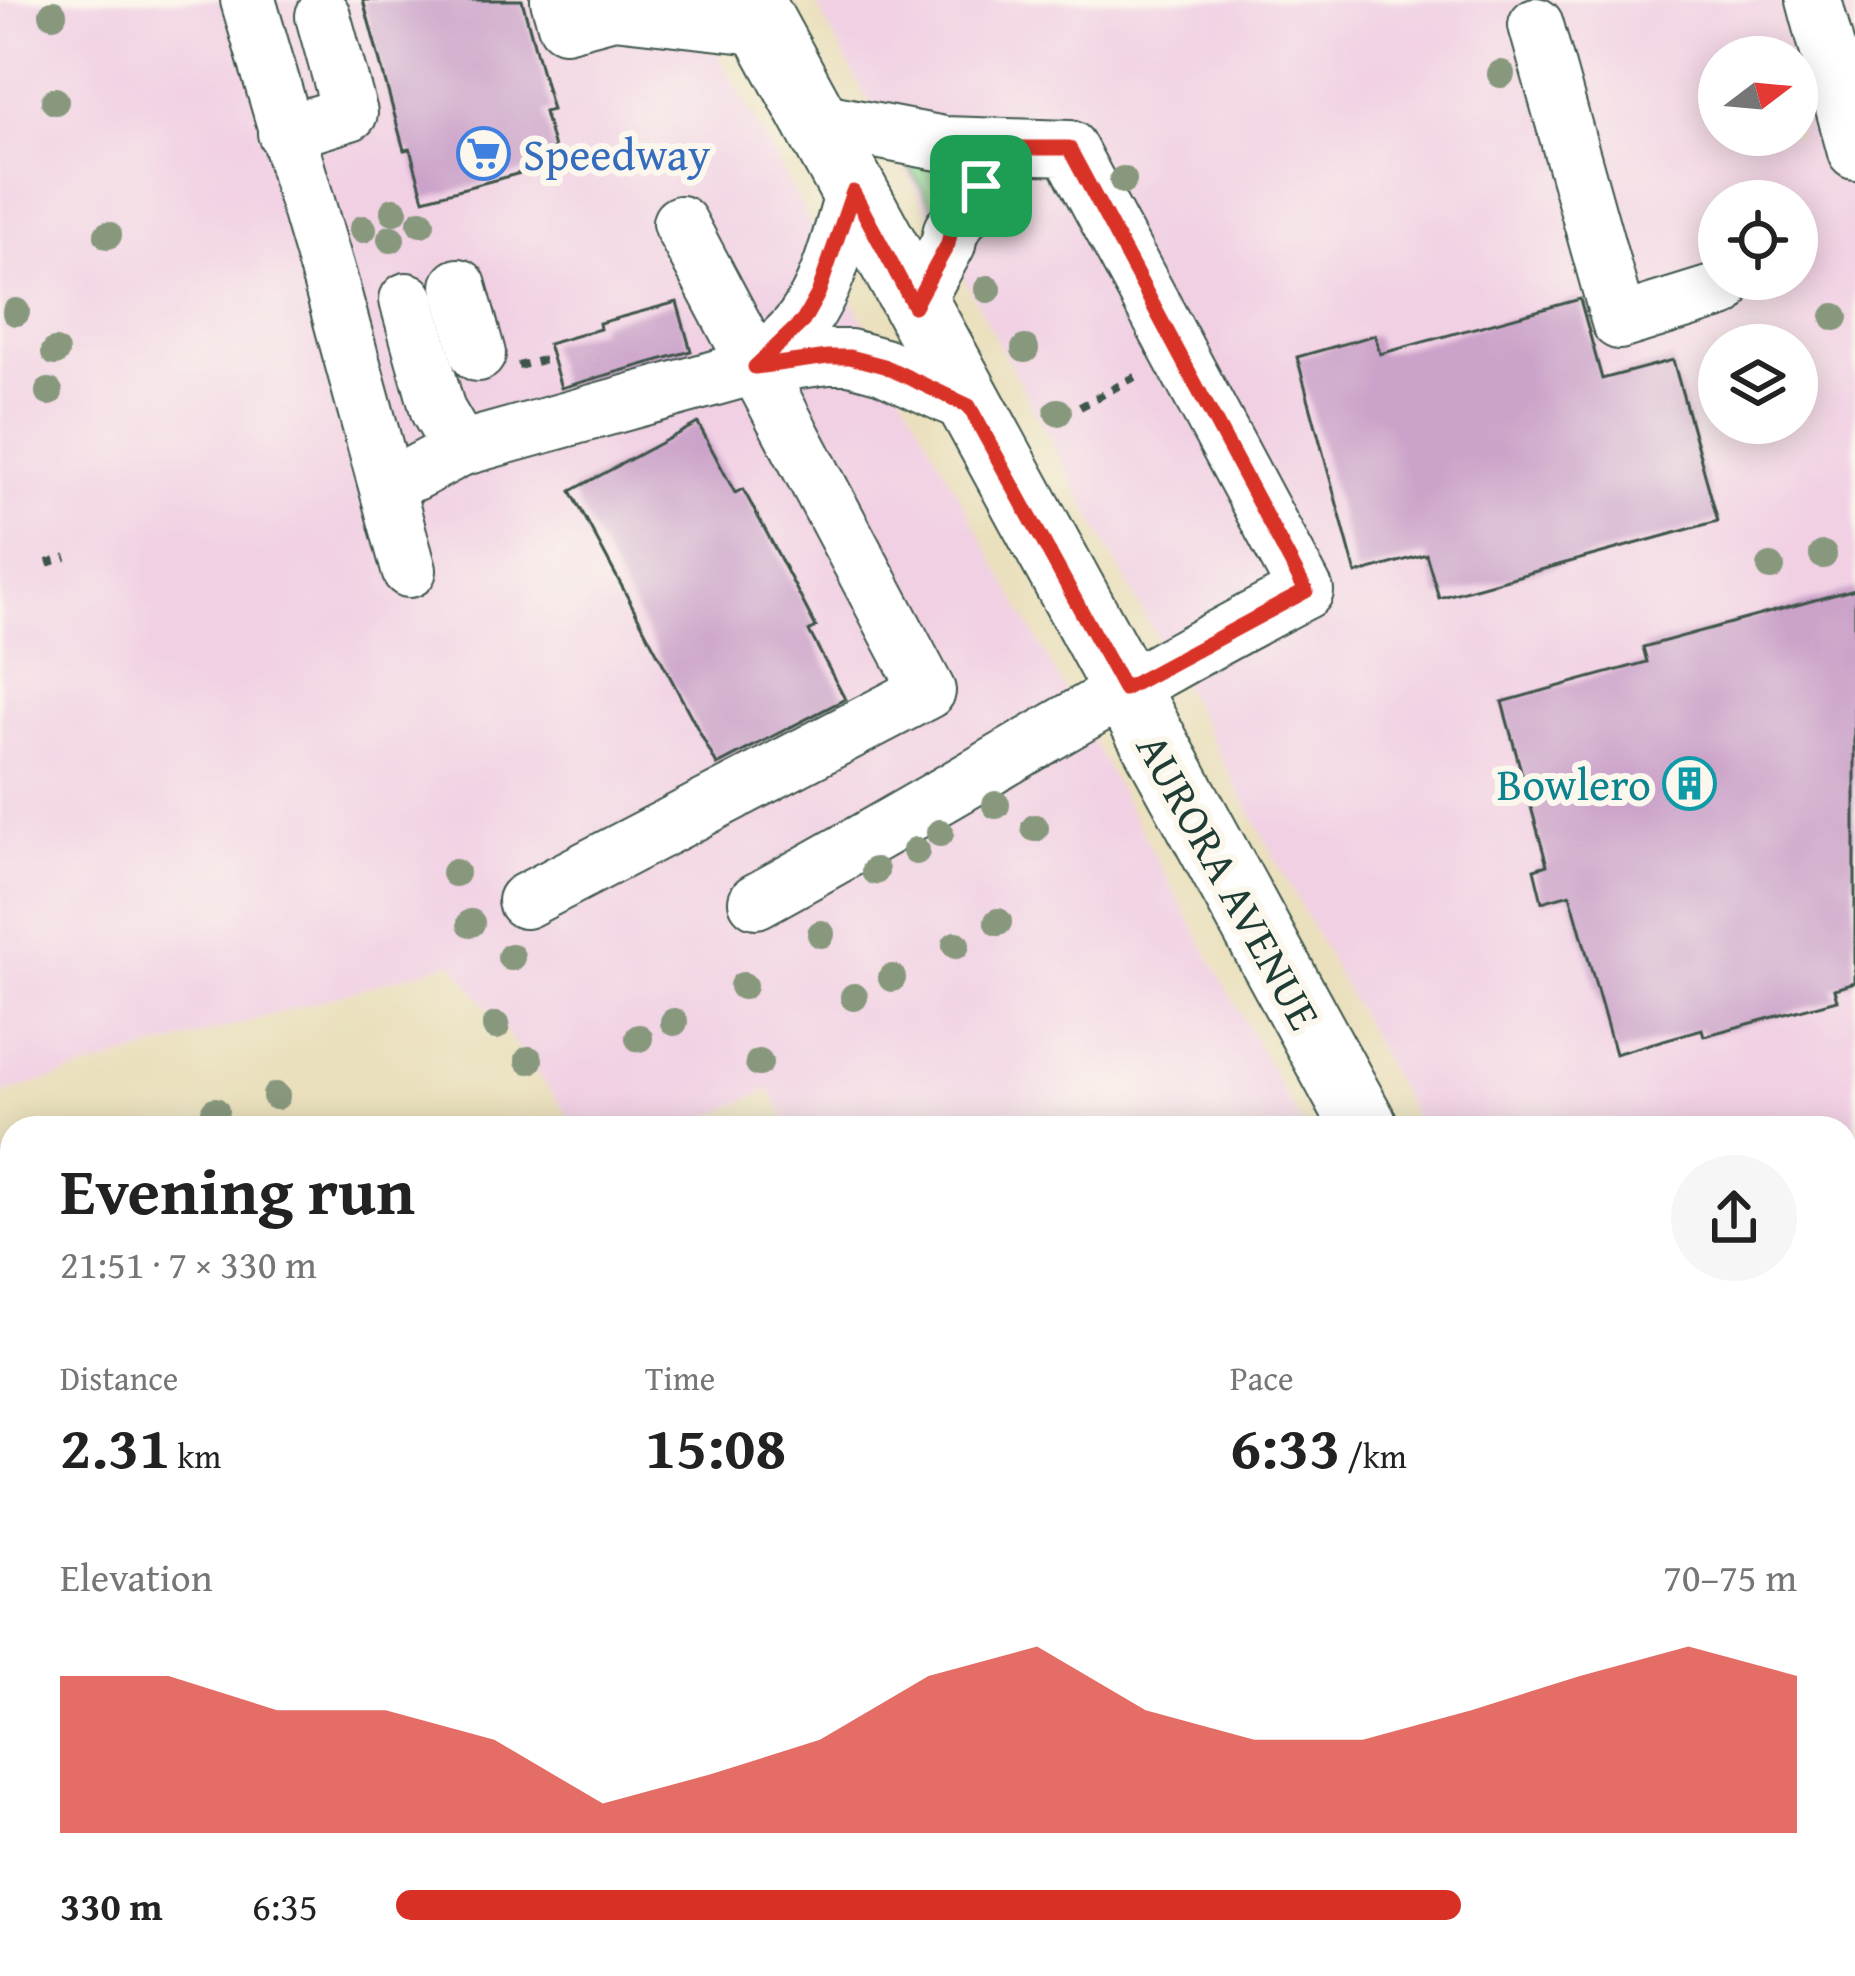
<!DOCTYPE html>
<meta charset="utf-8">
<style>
:root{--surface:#fff;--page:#f6f6f6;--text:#222;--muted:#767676;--accent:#d93025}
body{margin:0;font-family:"Gentium Book Plus",serif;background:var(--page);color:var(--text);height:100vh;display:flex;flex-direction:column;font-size:45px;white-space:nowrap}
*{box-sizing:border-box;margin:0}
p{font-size:39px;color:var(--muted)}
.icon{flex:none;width:66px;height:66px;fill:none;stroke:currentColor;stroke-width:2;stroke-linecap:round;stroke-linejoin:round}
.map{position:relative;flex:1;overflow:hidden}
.details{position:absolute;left:0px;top:1116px;width:1857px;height:861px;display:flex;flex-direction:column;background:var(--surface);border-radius:36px 36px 0 0;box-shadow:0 6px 30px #0003}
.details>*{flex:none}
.needle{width:78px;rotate:74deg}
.buttons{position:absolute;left:1698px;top:36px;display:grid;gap:24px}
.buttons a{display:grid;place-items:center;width:120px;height:120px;border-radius:50%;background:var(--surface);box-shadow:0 6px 30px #0003;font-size:60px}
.pin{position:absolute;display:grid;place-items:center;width:102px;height:102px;color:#fff;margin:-51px;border-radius:24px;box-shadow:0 6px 18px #0006}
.round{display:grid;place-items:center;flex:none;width:126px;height:126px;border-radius:63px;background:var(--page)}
.summary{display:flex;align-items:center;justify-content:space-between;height:204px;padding:0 60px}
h1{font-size:66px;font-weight:600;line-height:90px}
.metrics{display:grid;grid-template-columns:repeat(3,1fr);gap:18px;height:204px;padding:12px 60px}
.metrics div{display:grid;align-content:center}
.metrics b{font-size:60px;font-weight:600}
.metrics small{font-size:33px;font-weight:400}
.metrics p{font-size:33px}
.chart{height:336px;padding:24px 60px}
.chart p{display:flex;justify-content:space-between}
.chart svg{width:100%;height:216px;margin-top:12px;fill:var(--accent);opacity:.7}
ul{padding:0 60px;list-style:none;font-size:39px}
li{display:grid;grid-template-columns:192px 144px 1fr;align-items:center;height:90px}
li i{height:30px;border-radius:15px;background:var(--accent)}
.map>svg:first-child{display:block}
</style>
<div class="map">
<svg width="1855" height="1976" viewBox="0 0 1855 1976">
<rect width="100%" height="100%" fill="#fbf7ec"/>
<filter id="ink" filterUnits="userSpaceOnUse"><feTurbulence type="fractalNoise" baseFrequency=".00833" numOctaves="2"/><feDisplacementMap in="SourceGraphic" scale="24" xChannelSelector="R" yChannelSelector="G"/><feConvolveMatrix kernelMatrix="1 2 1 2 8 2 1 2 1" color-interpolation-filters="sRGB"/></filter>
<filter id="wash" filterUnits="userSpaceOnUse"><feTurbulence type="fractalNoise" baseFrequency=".004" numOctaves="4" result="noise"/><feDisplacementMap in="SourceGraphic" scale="48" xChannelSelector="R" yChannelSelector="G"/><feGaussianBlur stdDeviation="2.7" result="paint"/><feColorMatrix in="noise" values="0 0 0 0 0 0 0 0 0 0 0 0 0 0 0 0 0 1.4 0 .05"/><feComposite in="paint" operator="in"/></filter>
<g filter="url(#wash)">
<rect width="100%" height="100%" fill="#eae0bd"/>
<!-- built -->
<g fill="#f1d0e4" fill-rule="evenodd">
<path d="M 0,0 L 689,0 L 1303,1128 L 791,1128 L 769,1089 L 688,1128 L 578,1128 L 453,962 L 0,1094 Z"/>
<path d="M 814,0 L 1855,0 L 1855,1309 L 1845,1314 L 1845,1128 L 1420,1128 ZM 1719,57 L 1797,57 L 1797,135 L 1719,135 ZM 1719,201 L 1797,201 L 1797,279 L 1719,279 ZM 1719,345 L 1797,345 L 1797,423 L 1719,423 Z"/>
</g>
<!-- green -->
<path fill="#94de9a" stroke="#5a8e67" stroke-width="3" d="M 970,159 L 940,219 L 907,163 Z"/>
<!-- water -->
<path fill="#3fabbe" stroke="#2f7479" stroke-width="3" d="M 1143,1965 L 1188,1965 L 1218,1976 L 1118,1976 Z"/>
<g id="blocks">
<!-- building -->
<g fill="#cba2c9">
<path d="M 363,0 L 522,0 L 552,110 L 544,112 L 558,163 L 424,199 L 410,149 L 404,150 Z"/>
<path d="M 1580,299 L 1602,379 L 1673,360 L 1718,521 L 1439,598 L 1426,554 L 1356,574 L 1297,357 L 1375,335 L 1380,354 Z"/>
<path d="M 677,302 L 691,351 L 561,388 L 548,344 L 600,329 L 599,323 Z"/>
<path d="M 698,423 L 735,493 L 743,489 L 768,535 L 816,627 L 809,631 L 845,699 L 717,765 L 571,491 Z"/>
<path d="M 1855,589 L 1855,983 L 1834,989 L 1837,1000 L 1704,1036 L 1702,1029 L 1615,1054 L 1570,894 L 1542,902 L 1534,869 L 1547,865 L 1502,702 L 1647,662 L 1643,647 Z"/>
</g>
</g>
</g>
<g filter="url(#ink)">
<use href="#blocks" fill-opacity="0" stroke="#3d5549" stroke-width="3"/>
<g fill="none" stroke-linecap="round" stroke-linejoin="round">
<defs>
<g id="minor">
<path d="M 248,0 L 330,280 L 409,570"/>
<path d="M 558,0 L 565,24 L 614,11 L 765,28"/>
<path d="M 1814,0 L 1855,152"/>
<path d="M 1536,25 L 1619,322 L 1722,290"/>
<path d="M 285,133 L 350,113 L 323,16"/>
<path d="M 459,286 L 478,354"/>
<path d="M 407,300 L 438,411 L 460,449"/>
<path d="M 914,306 L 948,244 L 951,230 L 990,177 L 1003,148"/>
<path d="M 755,367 C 771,352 791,338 804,319 C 830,282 840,235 853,192"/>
<path d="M 386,483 L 415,473 L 460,449 L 755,367 L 828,357 L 850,357 L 883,366 L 969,406"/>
<path d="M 525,901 L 928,691 L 680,223"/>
<path d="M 756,901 C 941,801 1119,687 1306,591 L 1069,148 L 944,144 L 813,119"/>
<path d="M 1845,1661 L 1855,1656"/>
<path d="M 747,1976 L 748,1965"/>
<path d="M 924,1976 L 933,1965"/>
</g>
<g id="major">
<path d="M 750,0 L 1365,1128"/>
<path d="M 1815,1965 L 1821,1976"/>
</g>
</defs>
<!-- minor casing -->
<use href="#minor" stroke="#3d5549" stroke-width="58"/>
<!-- major casing -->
<use href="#major" stroke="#3d5549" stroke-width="70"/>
<!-- path -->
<g stroke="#3d5549" stroke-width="8" stroke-dasharray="9 9" stroke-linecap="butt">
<path d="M 518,366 L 552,358"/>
<path d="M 1080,407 L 1142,373"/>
<path d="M 47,563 L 66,557"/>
<path d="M 1354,1965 L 1365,1976"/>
<path d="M 1016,1976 L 1029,1965"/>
<path d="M 1473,1976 L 1480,1965"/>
</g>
<!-- minor -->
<use href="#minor" stroke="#fff" stroke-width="54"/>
<!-- major -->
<use href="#major" stroke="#fff" stroke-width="66"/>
</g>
<!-- trees -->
<g fill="#87987d">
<circle cx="53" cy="14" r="14"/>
<circle cx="1501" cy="74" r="14"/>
<circle cx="55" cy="101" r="14"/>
<circle cx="1123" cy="180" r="14"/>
<circle cx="394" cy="211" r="14"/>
<circle cx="421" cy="223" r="14"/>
<circle cx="363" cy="229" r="14"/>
<circle cx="108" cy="235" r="14"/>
<circle cx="391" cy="239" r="14"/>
<circle cx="988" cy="289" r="14"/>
<circle cx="16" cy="312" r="14"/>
<circle cx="1835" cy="317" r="14"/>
<circle cx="1025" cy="349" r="14"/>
<circle cx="55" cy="352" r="14"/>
<circle cx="49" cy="392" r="14"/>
<circle cx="1058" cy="412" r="14"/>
<circle cx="1823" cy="555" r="14"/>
<circle cx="1771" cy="567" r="14"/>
<circle cx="996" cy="805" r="14"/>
<circle cx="1035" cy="828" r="14"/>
<circle cx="940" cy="833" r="14"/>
<circle cx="916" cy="851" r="14"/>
<circle cx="875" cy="871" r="14"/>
<circle cx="455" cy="873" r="14"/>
<circle cx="998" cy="922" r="14"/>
<circle cx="471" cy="923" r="14"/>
<circle cx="821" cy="934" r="14"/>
<circle cx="956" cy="945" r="14"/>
<circle cx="511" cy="957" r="14"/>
<circle cx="892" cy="978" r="14"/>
<circle cx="743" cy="986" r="14"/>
<circle cx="854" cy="997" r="14"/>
<circle cx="674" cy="1022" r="14"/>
<circle cx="496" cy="1026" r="14"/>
<circle cx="639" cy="1038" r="14"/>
<circle cx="529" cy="1060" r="14"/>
<circle cx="759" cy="1063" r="14"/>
<circle cx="276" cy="1096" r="14"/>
<circle cx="215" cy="1111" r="14"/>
</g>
</g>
<g fill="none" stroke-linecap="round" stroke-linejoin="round" filter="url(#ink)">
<defs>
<path id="route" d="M 1003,148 L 1069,148 L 1306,591 L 1124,689 L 969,406 L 884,366 L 850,357 L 828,357 L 755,367 L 803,321 L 818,294 L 853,192 L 914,306 L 948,244 L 951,230 L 990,177 Z"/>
</defs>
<!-- route casing -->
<use href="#route" stroke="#fff" stroke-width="24"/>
<!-- route -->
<use href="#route" stroke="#d93025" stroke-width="15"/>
</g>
<!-- icons -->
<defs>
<symbol id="supermarket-ring" viewBox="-11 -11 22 22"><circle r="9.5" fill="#fbf7ec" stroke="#3f7fe0" stroke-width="1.5"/><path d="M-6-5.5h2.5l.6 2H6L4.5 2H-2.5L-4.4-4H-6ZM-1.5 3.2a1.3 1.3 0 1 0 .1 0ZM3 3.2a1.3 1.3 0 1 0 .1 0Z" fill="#3f7fe0"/></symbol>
<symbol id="building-ring" viewBox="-11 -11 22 22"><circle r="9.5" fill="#fbf7ec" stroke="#0f9aa8" stroke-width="1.5"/><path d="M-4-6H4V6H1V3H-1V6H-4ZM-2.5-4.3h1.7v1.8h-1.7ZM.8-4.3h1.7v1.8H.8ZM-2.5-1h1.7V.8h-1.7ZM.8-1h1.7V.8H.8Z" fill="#0f9aa8"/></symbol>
</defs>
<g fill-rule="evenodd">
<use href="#supermarket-ring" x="454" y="124" width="59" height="59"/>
<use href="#building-ring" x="1660" y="754" width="59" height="59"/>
</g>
<g text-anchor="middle" stroke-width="12" stroke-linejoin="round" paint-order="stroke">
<!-- shop labels -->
<g font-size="45" fill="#366cbe" stroke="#fbf7ec" text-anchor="start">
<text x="523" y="170">Speedway</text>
</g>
<!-- culture labels -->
<g font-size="45" fill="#0d838f" stroke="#fbf7ec" text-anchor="end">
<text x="1651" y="800">Bowlero</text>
</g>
<!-- street labels -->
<g font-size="45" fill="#1f3d34" stroke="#fbf7ec">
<text transform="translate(1229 881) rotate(61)" y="16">AURORA AVENUE</text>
</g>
</g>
</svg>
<div class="buttons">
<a><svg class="needle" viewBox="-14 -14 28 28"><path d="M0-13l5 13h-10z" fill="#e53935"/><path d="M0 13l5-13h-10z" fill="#767676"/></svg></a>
<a><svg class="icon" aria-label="locate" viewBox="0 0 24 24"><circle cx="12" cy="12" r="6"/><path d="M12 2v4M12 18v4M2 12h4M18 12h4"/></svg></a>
<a><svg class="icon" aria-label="layers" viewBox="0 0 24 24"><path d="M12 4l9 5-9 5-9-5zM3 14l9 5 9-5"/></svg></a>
</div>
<div class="pin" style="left:981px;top:186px;background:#1e9e55"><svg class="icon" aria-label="arrive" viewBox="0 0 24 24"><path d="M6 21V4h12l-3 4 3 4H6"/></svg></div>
<section class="details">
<div class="summary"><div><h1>Evening run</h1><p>21:51 · 7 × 330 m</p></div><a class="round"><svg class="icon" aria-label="share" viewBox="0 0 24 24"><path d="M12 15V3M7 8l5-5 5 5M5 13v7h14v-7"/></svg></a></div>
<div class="metrics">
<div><p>Distance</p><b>2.31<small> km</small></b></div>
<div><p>Time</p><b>15:08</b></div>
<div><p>Pace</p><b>6:33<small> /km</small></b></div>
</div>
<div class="chart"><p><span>Elevation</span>70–75 m</p>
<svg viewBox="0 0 160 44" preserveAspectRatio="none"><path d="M0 44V12L10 12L20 19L30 19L40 25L50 38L60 32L70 25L80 12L90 6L100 19L110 25L120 25L130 19L140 12L150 6L160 12V44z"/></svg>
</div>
<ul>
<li><b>330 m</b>6:35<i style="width:76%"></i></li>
</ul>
</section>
</div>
